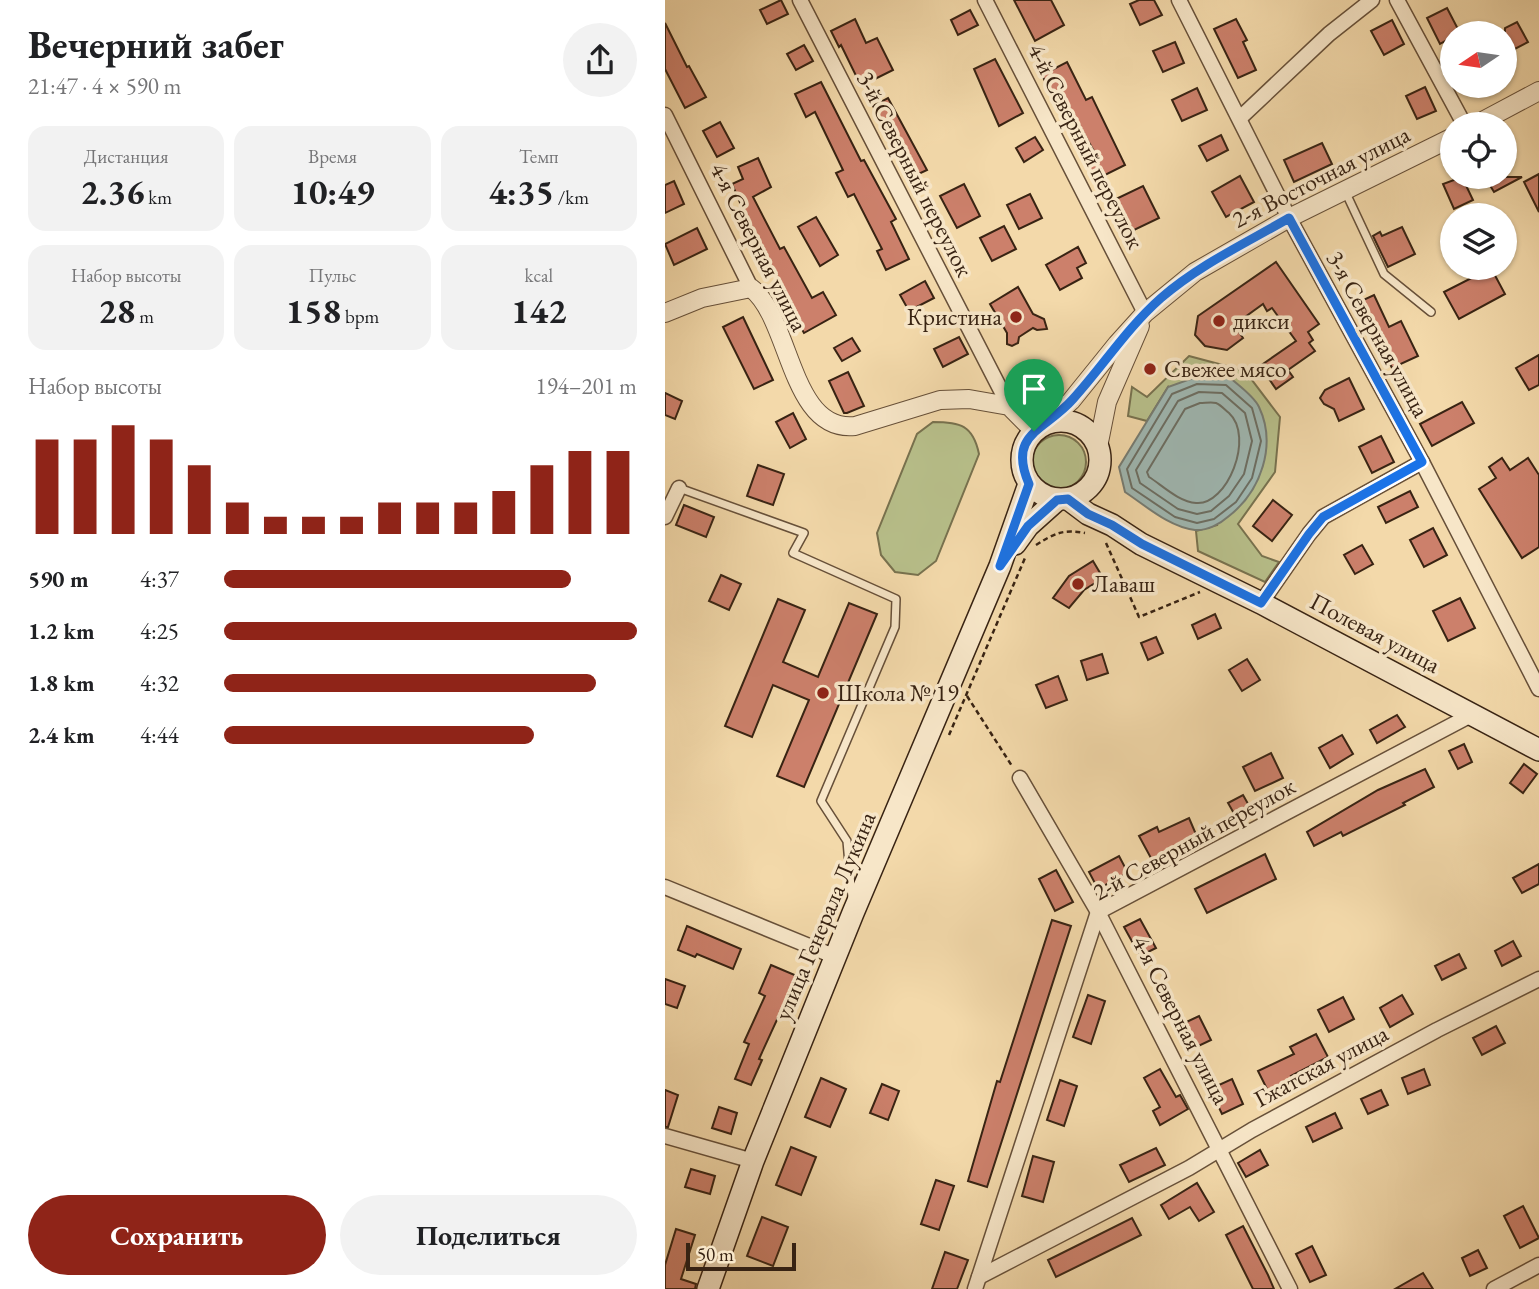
<!DOCTYPE html>
<html lang="ru">
<meta charset="utf-8">
<style>
:root{--surface:#fff;--page:#f2f2f2;--text:#202124;--muted:#757577;--accent:#8f2418}
body{margin:0;font-family:"EB Garamond",serif;background:var(--page);color:var(--text);height:100vh;display:flex;flex-direction:column;font-size:26px;white-space:nowrap}
*{box-sizing:border-box;margin:0}
p{font-size:23px;color:var(--muted)}
.icon{flex:none;width:38px;height:38px;fill:none;stroke:currentColor;stroke-width:2;stroke-linecap:round;stroke-linejoin:round}
.map{position:relative;flex:1;overflow:hidden}
.details{display:flex;flex-direction:column;background:var(--surface);width:665px}
.details>*{flex:none}
.needle{width:46px;rotate:257deg}
.fabs{position:absolute;left:775px;top:21px;display:grid;gap:14px}
.fabs a{display:grid;place-items:center;width:77px;height:77px;border-radius:50%;background:var(--surface);box-shadow:0 2px 5px #0004;font-size:35px}
.scale{position:absolute;left:21px;bottom:18px;width:110px;box-sizing:border-box;padding-left:7px;border:4px solid #382313;border-top:0;font-size:19px;line-height:24px;white-space:nowrap;color:#382313;-webkit-text-stroke:5px #f7e6c8;paint-order:stroke}
.pin{position:absolute;display:grid;place-items:center;width:60px;height:60px;color:#fff;margin:-72px -30px;border-radius:50% 50% 50% 0;rotate:-45deg;box-shadow:0 0 7px #0007}
.pin .icon{rotate:45deg}
.round{display:grid;place-items:center;flex:none;width:74px;height:74px;border-radius:37px;background:var(--page)}
.overview{display:flex;align-items:center;justify-content:space-between;height:119px;padding:0 28px}
h1{font-size:38px;font-weight:700;line-height:52px}
.figures{display:grid;grid-template-columns:repeat(3,1fr);gap:10px;height:119px;padding:7px 28px}
.figures div{display:grid;align-content:center;border-radius:18px;background:var(--page);text-align:center}
.figures b{font-size:35px;font-weight:700}
.figures small{font-size:19px;font-weight:400}
.figures p{font-size:19px}
.chart{height:196px;padding:14px 28px}
.chart p{display:flex;justify-content:space-between}
.chart svg{width:100%;height:126px;margin-top:7px;stroke:var(--accent);stroke-width:6}
.action{display:flex;gap:14px;margin-top:auto;padding:14px 28px}
.action a{flex:1;height:80px;border-radius:42px;background:var(--accent);color:#fff;font-size:28px;font-weight:700;line-height:80px;text-align:center}
.action a+a{background:var(--page);color:var(--text)}
ul{padding:0 28px;list-style:none;font-size:23px}
li{display:grid;grid-template-columns:112px 84px 1fr;align-items:center;height:52px}
li i{height:18px;border-radius:9px;background:var(--accent)}
main{display:flex;flex:1;min-height:0}
.map>svg:first-child{display:block}
</style>
<main>
<section class="details">
<div class="overview"><div><h1>Вечерний забег</h1><p>21:47 · 4 × 590 m</p></div><a class="round"><svg class="icon" aria-label="share" viewBox="0 0 24 24"><path d="M12 15V3M7 8l5-5 5 5M5 13v7h14v-7"/></svg></a></div>
<div class="figures">
<div><p>Дистанция</p><b>2.36<small> km</small></b></div>
<div><p>Время</p><b>10:49</b></div>
<div><p>Темп</p><b>4:35<small> /km</small></b></div>
</div>
<div class="figures">
<div><p>Набор высоты</p><b>28<small> m</small></b></div>
<div><p>Пульс</p><b>158<small> bpm</small></b></div>
<div><p>kcal</p><b>142</b></div>
</div>
<div class="chart"><p><span>Набор высоты</span>194–201 m</p>
<svg viewBox="0 0 160 44" preserveAspectRatio="none"><path d="M5 44V11M15 44V11M25 44V6M35 44V11M45 44V20M55 44V33M65 44V38M75 44V38M85 44V38M95 44V33M105 44V33M115 44V33M125 44V29M135 44V20M145 44V15M155 44V15"/></svg>
</div>
<ul>
<li><b>590 m</b>4:37<i style="width:84%"></i></li>
<li><b>1.2 km</b>4:25<i style="width:100%"></i></li>
<li><b>1.8 km</b>4:32<i style="width:90%"></i></li>
<li><b>2.4 km</b>4:44<i style="width:75%"></i></li>
</ul>
<div class="action"><a>Сохранить</a><a>Поделиться</a></div>
</section>
<div class="map">
<svg width="874" height="1289" viewBox="0 0 874 1289">
<rect width="100%" height="100%" fill="#f3d9aa"/>
<filter id="stains"><feTurbulence type="fractalNoise" baseFrequency=".00286" numOctaves="4"/><feColorMatrix values="0 0 0 0 .2 0 0 0 0 .09 0 0 0 0 .02 0 0 0 .5 -.17"/></filter>
<radialGradient id="worn" r=".72"><stop offset=".6" stop-color="#630" stop-opacity="0"/><stop offset="1" stop-color="#630" stop-opacity=".3"/></radialGradient>
<!-- green -->
<g fill="#b8c08b" stroke="#78724f" stroke-width="2">
<path d="M 524,356 L 580,371 L 615,417 L 610,472 L 573,524 L 597,556 L 614,562 L 600,582 L 533,551 L 531,531 L 552,525 L 503,387 L 482,421 L 463,416 L 467,387 L 482,397 Z"/>
<path d="M 268,422 C 295,422 308,425 314,454 L 271,561 L 253,575 L 230,572 L 216,555 L 212,533 L 252,434 Z"/>
<circle cx="394" cy="462" r="27"/>
</g>
<!-- water -->
<path fill="#9fb8b3" stroke="#767c73" stroke-width="2" d="M 531,377 L 564,377 C 573,385 589,396 594,407 C 612,445 596,491 564,516 C 555,524 542,531 530,530 C 504,527 481,506 460,492 L 454,467 L 503,387 Z"/>
<g fill="none" stroke-linecap="round" stroke-linejoin="round">
<!-- shore -->
<g stroke="#6c6e63" stroke-width="2">
<path d="M 532,384 L 561,385 L 587,408 L 596,441 L 587,478 L 571,502 L 549,519 L 532,523 L 510,517 L 467,488 L 462,469 L 507,394 Z"/>
<path d="M 534,392 L 557,393 L 580,413 L 587,441 L 579,474 L 564,496 L 546,511 L 532,514 L 513,509 L 475,483 L 471,470 L 513,401 Z"/>
<path d="M 535,403 C 540,403 547,402 551,403 C 556,405 560,410 564,413 C 590,437 562,506 531,503 C 514,502 497,485 484,477 L 482,472 L 520,409 Z"/>
</g>
</g>
<!-- building -->
<g fill="#cc806b" stroke="#382313" stroke-width="2">
<path d="M 116,0 L 123,14 L 102,24 L 95,10 Z"/>
<path d="M 349,0 L 386,0 L 399,25 L 370,41 Z"/>
<path d="M 474,0 L 489,0 L 497,15 L 475,25 L 465,4 Z"/>
<path d="M 782,8 L 795,33 L 788,33 L 788,37 L 775,44 L 762,18 Z"/>
<path d="M 305,10 L 313,25 L 293,35 L 286,20 Z"/>
<path d="M 190,19 L 201,43 L 212,38 L 228,70 L 196,86 L 176,45 L 174,47 L 166,31 Z"/>
<path d="M 571,19 L 582,40 L 578,42 L 591,70 L 573,78 L 549,29 Z"/>
<path d="M 727,20 L 739,44 L 719,55 L 706,31 Z"/>
<path d="M 852,22 L 863,42 L 840,54 L 840,28 Z"/>
<path d="M 0,23 L 22,67 L 24,66 L 41,97 L 20,108 L 0,69 Z"/>
<path d="M 510,42 L 519,63 L 498,72 L 488,51 Z"/>
<path d="M 139,45 L 148,61 L 131,70 L 122,54 Z"/>
<path d="M 330,59 L 358,113 L 334,126 L 309,69 Z"/>
<path d="M 402,62 L 421,100 L 427,97 L 460,165 L 430,180 L 422,164 L 433,158 L 394,90 L 386,94 L 377,75 Z"/>
<path d="M 156,82 L 196,161 L 199,160 L 231,219 L 226,222 L 244,259 L 221,270 L 212,251 L 217,249 L 189,194 L 183,197 L 171,173 L 178,170 L 150,112 L 141,117 L 130,94 Z"/>
<path d="M 760,87 L 771,111 L 752,119 L 741,96 Z"/>
<path d="M 532,88 L 542,110 L 517,121 L 507,100 Z"/>
<path d="M 223,98 L 262,170 L 245,178 L 208,106 Z"/>
<path d="M 55,122 L 69,148 L 52,157 L 38,131 Z"/>
<path d="M 556,135 L 563,150 L 542,161 L 534,146 Z"/>
<path d="M 370,137 L 378,150 L 359,162 L 351,148 Z"/>
<path d="M 657,143 L 667,164 L 629,182 L 619,160 Z"/>
<path d="M 93,158 L 106,187 L 88,197 L 115,249 L 119,247 L 147,298 L 158,292 L 171,315 L 139,333 L 126,310 L 129,308 L 95,245 L 91,247 L 75,216 L 80,214 L 67,184 L 78,179 L 73,167 Z"/>
<path d="M 874,174 L 874,212 L 859,182 Z"/>
<path d="M 575,176 L 589,202 L 561,217 L 547,192 Z"/>
<path d="M 797,177 L 808,200 L 789,209 L 778,184 Z"/>
<path d="M 820,177 L 857,177 L 829,192 Z"/>
<path d="M 9,181 L 19,204 L 0,213 L 0,185 Z"/>
<path d="M 299,184 L 315,216 L 292,228 L 275,196 Z"/>
<path d="M 478,186 L 494,218 L 467,231 L 451,199 Z"/>
<path d="M 365,194 L 377,218 L 354,229 L 342,205 Z"/>
<path d="M 151,217 L 173,255 L 155,266 L 133,227 Z"/>
<path d="M 339,226 L 351,249 L 327,261 L 315,238 Z"/>
<path d="M 737,227 L 750,254 L 723,267 L 708,236 L 715,232 L 717,236 Z"/>
<path d="M 32,228 L 42,249 L 9,265 L 0,244 Z"/>
<path d="M 413,247 L 421,263 L 412,268 L 417,278 L 395,290 L 381,265 Z"/>
<path d="M 611,262 L 654,324 L 643,332 L 648,340 L 644,343 L 650,351 L 623,370 L 628,377 L 611,389 L 595,366 L 631,341 L 607,308 L 602,311 L 598,304 L 569,325 L 578,338 L 562,350 L 540,346 L 530,335 L 533,316 Z"/>
<path d="M 826,268 L 840,294 L 794,319 L 779,292 Z"/>
<path d="M 260,281 L 269,298 L 244,311 L 235,295 Z"/>
<path d="M 353,287 L 368,314 L 379,319 L 382,329 L 372,330 L 368,328 L 354,337 L 353,343 L 347,346 L 342,344 L 342,333 L 325,304 Z"/>
<path d="M 709,295 L 724,327 L 736,321 L 753,356 L 727,368 L 694,302 Z"/>
<path d="M 78,317 L 108,380 L 89,389 L 58,327 Z"/>
<path d="M 294,337 L 303,354 L 278,367 L 269,349 Z"/>
<path d="M 187,338 L 195,351 L 177,361 L 169,348 Z"/>
<path d="M 874,355 L 874,385 L 864,390 L 851,368 Z"/>
<path d="M 183,372 L 199,406 L 182,413 L 179,413 L 164,381 Z"/>
<path d="M 684,378 L 699,409 L 674,421 L 669,409 L 659,404 L 655,398 L 660,390 Z"/>
<path d="M 0,393 L 17,401 L 10,419 L 0,415 Z"/>
<path d="M 797,402 L 809,423 L 767,446 L 755,424 Z"/>
<path d="M 128,413 L 141,439 L 125,448 L 111,422 Z"/>
<path d="M 716,436 L 729,462 L 707,473 L 694,447 Z"/>
<path d="M 837,458 L 845,470 L 863,458 L 874,475 L 874,547 L 857,558 L 814,489 L 831,478 L 824,467 Z"/>
<path d="M 93,465 L 119,474 L 108,505 L 82,496 Z"/>
<path d="M 745,491 L 753,507 L 721,523 L 713,507 Z"/>
<path d="M 608,500 L 627,515 L 607,541 L 588,526 Z"/>
<path d="M 19,505 L 49,517 L 41,537 L 11,525 Z"/>
<path d="M 768,528 L 782,555 L 759,567 L 745,540 Z"/>
<path d="M 697,545 L 708,564 L 690,574 L 679,555 Z"/>
<path d="M 428,561 L 438,578 L 419,590 L 404,608 L 388,598 L 404,576 Z"/>
<path d="M 56,575 L 76,584 L 64,610 L 44,601 Z"/>
<path d="M 795,598 L 810,628 L 783,641 L 768,611 Z"/>
<path d="M 113,599 L 140,610 L 118,662 L 153,677 L 184,603 L 212,614 L 139,787 L 112,776 L 144,700 L 108,685 L 87,737 L 60,726 Z"/>
<path d="M 550,614 L 556,628 L 533,639 L 527,625 Z"/>
<path d="M 491,637 L 498,653 L 483,660 L 476,643 Z"/>
<path d="M 437,654 L 443,673 L 422,680 L 416,661 Z"/>
<path d="M 582,659 L 595,680 L 577,691 L 564,670 Z"/>
<path d="M 393,676 L 402,700 L 381,708 L 371,685 Z"/>
<path d="M 732,715 L 740,727 L 712,743 L 705,730 Z"/>
<path d="M 677,735 L 688,754 L 665,768 L 654,748 Z"/>
<path d="M 799,744 L 807,762 L 793,769 L 784,751 Z"/>
<path d="M 606,753 L 618,778 L 590,791 L 578,767 Z"/>
<path d="M 859,764 L 872,774 L 858,793 L 845,783 Z"/>
<path d="M 760,769 L 769,787 L 738,803 L 740,805 L 678,836 L 676,832 L 649,846 L 642,832 L 713,790 Z"/>
<path d="M 578,795 L 586,809 L 571,817 L 563,803 Z"/>
<path d="M 524,818 L 533,839 L 515,848 L 514,845 L 487,860 L 474,836 L 492,827 L 494,832 Z"/>
<path d="M 600,854 L 611,879 L 542,913 L 530,889 Z"/>
<path d="M 454,856 L 463,873 L 433,889 L 424,872 Z"/>
<path d="M 874,864 L 874,884 L 857,893 L 848,878 Z"/>
<path d="M 391,870 L 408,902 L 390,911 L 374,879 Z"/>
<path d="M 475,919 L 491,948 L 475,956 L 459,927 Z"/>
<path d="M 387,920 L 406,926 L 322,1187 L 303,1181 L 332,1081 L 335,1082 Z"/>
<path d="M 22,926 L 76,949 L 68,969 L 32,954 L 30,957 L 13,950 Z"/>
<path d="M 848,941 L 856,956 L 837,966 L 830,951 Z"/>
<path d="M 794,954 L 801,968 L 777,980 L 770,966 Z"/>
<path d="M 106,965 L 132,976 L 94,1059 L 97,1060 L 86,1085 L 70,1079 L 84,1044 L 79,1042 L 100,996 L 94,993 Z"/>
<path d="M 0,979 L 20,986 L 12,1008 L 0,1004 Z"/>
<path d="M 423,995 L 440,1001 L 426,1044 L 408,1037 Z"/>
<path d="M 737,995 L 748,1014 L 725,1027 L 715,1008 Z"/>
<path d="M 678,997 L 689,1019 L 664,1032 L 653,1010 Z"/>
<path d="M 534,1016 L 546,1040 L 525,1050 L 513,1026 Z"/>
<path d="M 831,1026 L 840,1043 L 817,1055 L 808,1038 Z"/>
<path d="M 651,1034 L 663,1057 L 626,1076 L 628,1079 L 603,1091 L 593,1071 L 629,1054 L 625,1047 Z"/>
<path d="M 495,1069 L 511,1097 L 515,1095 L 523,1109 L 495,1125 L 488,1111 L 495,1107 L 479,1078 Z"/>
<path d="M 759,1069 L 765,1085 L 743,1094 L 737,1078 Z"/>
<path d="M 156,1078 L 181,1089 L 165,1127 L 140,1117 Z"/>
<path d="M 567,1079 L 578,1104 L 557,1114 L 545,1089 Z"/>
<path d="M 395,1080 L 412,1086 L 399,1126 L 382,1120 Z"/>
<path d="M 217,1084 L 234,1091 L 223,1120 L 205,1113 Z"/>
<path d="M 0,1090 L 13,1095 L 3,1127 L 0,1127 Z"/>
<path d="M 716,1090 L 723,1105 L 703,1114 L 696,1099 Z"/>
<path d="M 54,1107 L 72,1113 L 66,1134 L 47,1128 Z"/>
<path d="M 670,1113 L 677,1128 L 648,1142 L 641,1127 Z"/>
<path d="M 126,1147 L 151,1157 L 136,1195 L 111,1185 Z"/>
<path d="M 491,1148 L 500,1165 L 464,1182 L 455,1165 Z"/>
<path d="M 595,1150 L 603,1165 L 581,1177 L 573,1163 Z"/>
<path d="M 368,1156 L 389,1162 L 378,1202 L 357,1196 Z"/>
<path d="M 26,1169 L 50,1176 L 45,1194 L 20,1187 Z"/>
<path d="M 271,1180 L 289,1186 L 274,1230 L 256,1224 Z"/>
<path d="M 532,1183 L 549,1212 L 534,1221 L 525,1207 L 504,1219 L 496,1205 Z"/>
<path d="M 858,1206 L 874,1238 L 855,1248 L 839,1216 Z"/>
<path d="M 97,1217 L 123,1227 L 108,1266 L 82,1256 Z"/>
<path d="M 467,1218 L 476,1235 L 391,1277 L 383,1260 Z"/>
<path d="M 578,1226 L 603,1275 L 609,1289 L 588,1289 L 561,1235 Z"/>
<path d="M 11,1229 L 30,1235 L 16,1279 L 31,1284 L 30,1289 L 0,1289 L 0,1265 Z"/>
<path d="M 647,1246 L 661,1275 L 645,1282 L 631,1254 Z"/>
<path d="M 813,1250 L 822,1268 L 805,1276 L 797,1258 Z"/>
<path d="M 280,1252 L 303,1260 L 292,1289 L 267,1289 Z"/>
<path d="M 758,1273 L 768,1289 L 730,1289 Z"/>
</g>
<g fill="none" stroke-linecap="round" stroke-linejoin="round">
<defs>
<g id="service">
<path d="M 680,191 L 719,274 L 766,312"/>
<path d="M 14,488 L 139,533 L 128,553 L 231,599 L 230,627 L 156,801 L 182,841 L 187,898"/>
</g>
<g id="minor">
<path d="M 135,0 L 344,406"/>
<path d="M 320,0 L 480,313"/>
<path d="M 514,0 L 624,218 L 757,462 L 874,689"/>
<path d="M 732,0 L 799,124"/>
<path d="M 0,115 L 86,288"/>
<path d="M 575,118 L 664,34 L 707,0"/>
<path d="M 0,517 L 14,488"/>
<path d="M 596,603 L 644,534 L 658,517 L 757,462"/>
<path d="M 355,778 L 433,912 L 625,1289"/>
<path d="M 0,887 L 171,957"/>
<path d="M 0,1136 L 88,1161"/>
<path d="M 314,1277 L 524,1168 L 587,1130 L 772,1030 L 874,979"/>
<path d="M 310,1289 L 433,912 L 808,714"/>
<path d="M 829,1289 L 874,1265"/>
</g>
<g id="tertiary">
<path d="M 812,124 L 874,91"/>
<path d="M 0,313 L 37,298 L 86,288 C 126,318 125,433 190,426 L 275,400 L 304,399 L 344,406 L 369,431"/>
<path d="M 381,424 L 406,401 L 452,344 L 480,313 L 530,272 L 624,218 L 788,137"/>
<path d="M 433,447 L 442,402 L 475,326"/>
</g>
<g id="secondary">
<circle cx="396" cy="460" r="39"/>
<path d="M 403,499 L 423,514 L 447,525 L 476,544 L 596,603 L 874,750"/>
<path d="M 350,544 L 363,526 L 392,500"/>
<path d="M 43,1289 L 88,1161 L 188,913 L 335,566 L 364,484"/>
</g>
</defs>
<!-- service casing -->
<use href="#service" stroke="#675039" stroke-width="10"/>
<!-- minor casing -->
<use href="#minor" stroke="#675039" stroke-width="17"/>
<!-- tertiary casing -->
<use href="#tertiary" stroke="#675039" stroke-width="20"/>
<!-- secondary casing -->
<use href="#secondary" stroke="#382313" stroke-width="24"/>
<!-- path -->
<g stroke="#382313" stroke-width="2.5" stroke-dasharray="5 3.5" stroke-linecap="butt">
<path d="M 351,473 L 350,458 L 353,439"/>
<path d="M 441,543 L 474,617 L 535,592"/>
<path d="M 371,545 C 390,533 398,529 420,533"/>
<path d="M 302,696 L 347,766"/>
<path d="M 284,735 L 360,558"/>
</g>
<!-- service -->
<use href="#service" stroke="#f7e6c8" stroke-width="7"/>
<!-- minor -->
<use href="#minor" stroke="#f7e6c8" stroke-width="14"/>
<!-- tertiary -->
<use href="#tertiary" stroke="#f7e6c8" stroke-width="18"/>
<!-- secondary -->
<use href="#secondary" stroke="#f7e6c8" stroke-width="21"/>
</g>
<g fill="none" stroke-linecap="round" stroke-linejoin="round">
<defs>
<path id="route" d="M 624,218 L 757,462 L 658,517 L 644,534 L 596,603 L 477,544 L 447,525 L 423,514 L 403,499 L 392,500 L 363,526 L 335,566 L 364,484 C 342,433 380,431 408,399 C 438,366 462,328 496,298 C 534,265 581,243 624,218 Z"/>
</defs>
<!-- route casing -->
<use href="#route" stroke="#fff" stroke-width="14"/>
<!-- route -->
<use href="#route" stroke="#1a73e8" stroke-width="9"/>
</g>
<!-- markers -->
<g fill="#8f2418" stroke="#f7e6c8" stroke-width="2.5">
<circle cx="351" cy="317" r="7"/>
<circle cx="554" cy="321" r="7"/>
<circle cx="485" cy="369" r="7"/>
<circle cx="413" cy="584" r="7"/>
<circle cx="158" cy="693" r="7"/>
</g>
<g text-anchor="middle" stroke-width="7" stroke-linejoin="round" paint-order="stroke">
<!-- street labels -->
<g font-size="24" fill="#382313" stroke="#f7e6c8">
<text transform="translate(421 146) rotate(63)" y="8">4-й Северный переулок</text>
<text transform="translate(250 174) rotate(63)" y="8">3-й Северный переулок</text>
<text transform="translate(656 177) rotate(-27)" y="8">2-я Восточная улица</text>
<text transform="translate(94 247) rotate(63)" y="8">4-я Северная улица</text>
<text transform="translate(713 334) rotate(61)" y="8">3-я Северная улица</text>
<text transform="translate(710 633) rotate(28)" y="8">Полевая улица</text>
<text transform="translate(529 839) rotate(-29)" y="8">2-й Северный переулок</text>
<text transform="translate(160 916) rotate(-67)" y="8">улица Генерала Лукина</text>
<text transform="translate(516 1020) rotate(63)" y="8">4-я Северная улица</text>
<text transform="translate(656 1066) rotate(-28)" y="8">Гжатская улица</text>
</g>
<!-- poi labels -->
<g font-size="24" fill="#382313" stroke="#f7e6c8" text-anchor="start">
<text x="337" y="325" text-anchor="end">Кристина</text>
<text x="568" y="329">дикси</text>
<text x="499" y="377">Свежее мясо</text>
<text x="427" y="592">Лаваш</text>
<text x="172" y="701">Школа № 19</text>
</g>
</g>
<rect width="100%" height="100%" filter="url(#stains)"/>
<rect width="100%" height="100%" fill="url(#worn)"/>
</svg>
<div class="fabs">
<a><svg class="needle" viewBox="-14 -14 28 28"><path d="M0-13l5 13h-10z" fill="#e53935"/><path d="M0 13l5-13h-10z" fill="#757577"/></svg></a>
<a><svg class="icon" aria-label="locate" viewBox="0 0 24 24"><circle cx="12" cy="12" r="6"/><path d="M12 2v4M12 18v4M2 12h4M18 12h4"/></svg></a>
<a><svg class="icon" aria-label="layers" viewBox="0 0 24 24"><path d="M12 4l9 5-9 5-9-5zM3 14l9 5 9-5"/></svg></a>
</div>
<div class="scale">50 m</div>
<div class="pin" style="left:369px;top:431px;background:#1e9e55"><svg class="icon" aria-label="arrive" viewBox="0 0 24 24"><path d="M6 21V4h12l-3 4 3 4H6"/></svg></div>
</div>
</main>
